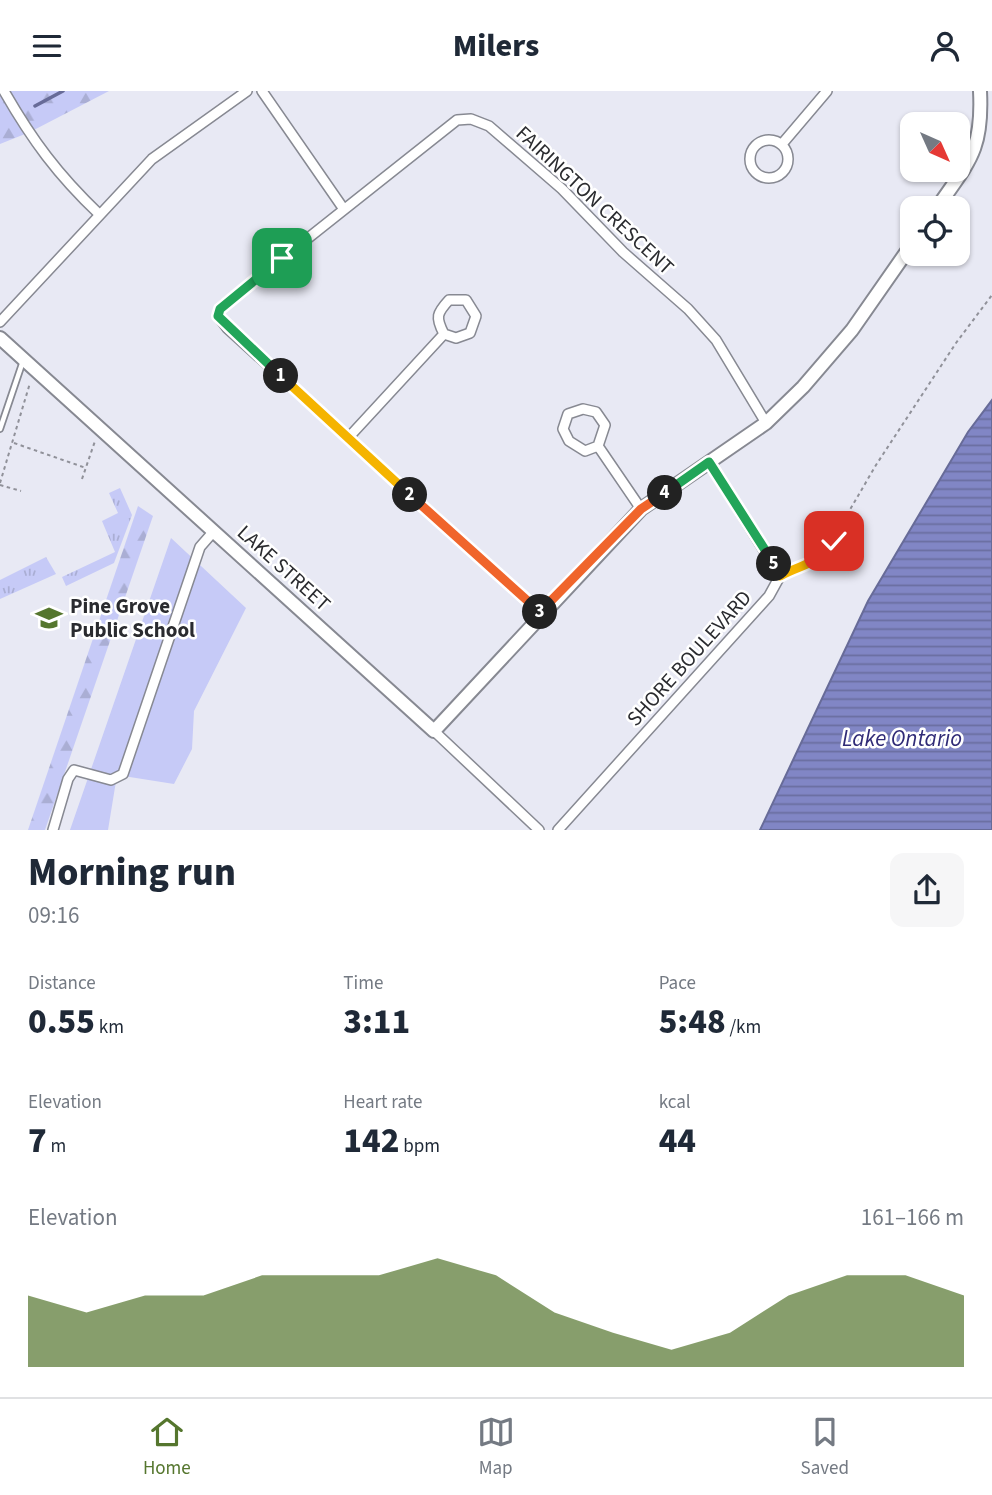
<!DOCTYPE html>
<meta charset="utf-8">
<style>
:root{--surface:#fff;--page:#f6f6f7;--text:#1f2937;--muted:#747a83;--line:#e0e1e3;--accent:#55762e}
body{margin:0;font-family:"Source Sans 3",sans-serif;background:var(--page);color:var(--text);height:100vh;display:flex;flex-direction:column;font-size:26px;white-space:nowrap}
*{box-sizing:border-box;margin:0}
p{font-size:23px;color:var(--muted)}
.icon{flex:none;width:38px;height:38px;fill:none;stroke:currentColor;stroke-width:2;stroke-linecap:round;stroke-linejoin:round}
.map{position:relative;height:739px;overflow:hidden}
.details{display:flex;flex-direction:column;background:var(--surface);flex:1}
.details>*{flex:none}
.needle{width:46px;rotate:135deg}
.buttons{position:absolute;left:900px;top:21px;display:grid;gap:14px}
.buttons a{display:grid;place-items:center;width:70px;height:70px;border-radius:14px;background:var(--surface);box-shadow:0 2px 5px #0004;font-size:35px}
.pin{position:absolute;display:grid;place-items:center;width:60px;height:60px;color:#fff;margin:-30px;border-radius:14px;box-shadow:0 4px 10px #0006}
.km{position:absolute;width:35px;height:35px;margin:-18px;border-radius:50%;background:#222;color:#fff;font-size:19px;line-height:35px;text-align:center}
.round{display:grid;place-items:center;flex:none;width:74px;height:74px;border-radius:14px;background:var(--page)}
.overview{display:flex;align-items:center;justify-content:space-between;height:119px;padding:0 28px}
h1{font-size:38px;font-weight:800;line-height:52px}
.figures{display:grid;grid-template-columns:repeat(3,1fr);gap:10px;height:119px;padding:7px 28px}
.figures div{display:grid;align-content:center}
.figures b{font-size:35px;font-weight:800}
.figures small{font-size:19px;font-weight:400}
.figures p{font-size:19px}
.chart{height:196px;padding:14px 28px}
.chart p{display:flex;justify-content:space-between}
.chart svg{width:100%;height:126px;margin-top:7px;fill:var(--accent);opacity:.7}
header{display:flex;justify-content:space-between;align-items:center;height:91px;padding:0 28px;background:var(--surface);font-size:32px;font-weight:800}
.dock{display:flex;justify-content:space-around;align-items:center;height:98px;border-top:2px solid var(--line);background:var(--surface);font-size:19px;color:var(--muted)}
.dock a{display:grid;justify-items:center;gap:4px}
.dock .on{color:var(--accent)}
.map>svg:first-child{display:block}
</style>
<header><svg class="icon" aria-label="menu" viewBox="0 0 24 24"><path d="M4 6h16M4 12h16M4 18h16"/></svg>Milers<svg class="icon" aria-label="person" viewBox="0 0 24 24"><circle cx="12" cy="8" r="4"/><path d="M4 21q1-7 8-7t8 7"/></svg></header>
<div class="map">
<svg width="992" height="739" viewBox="0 0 992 739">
<defs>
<pattern id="forest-firs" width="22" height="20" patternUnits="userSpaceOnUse" patternTransform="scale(1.75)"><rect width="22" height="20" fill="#c6caf7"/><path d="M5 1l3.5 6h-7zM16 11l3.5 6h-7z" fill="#aaaed4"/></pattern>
<pattern id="park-tufts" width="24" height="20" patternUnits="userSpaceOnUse" patternTransform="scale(1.75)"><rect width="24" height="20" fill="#c6caf7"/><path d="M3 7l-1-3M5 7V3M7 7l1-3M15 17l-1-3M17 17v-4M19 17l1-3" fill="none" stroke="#aaaed4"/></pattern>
<pattern id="water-rules" width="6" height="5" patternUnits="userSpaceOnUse" patternTransform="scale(1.75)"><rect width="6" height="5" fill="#8186c5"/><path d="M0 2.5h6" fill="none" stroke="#6a6ea0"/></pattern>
</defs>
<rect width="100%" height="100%" fill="#e8e9f4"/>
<!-- grass -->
<path fill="#c6caf7" d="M 171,447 L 246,517 L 194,620 L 192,658 L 174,693 L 117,684 L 108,739 L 70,739 Z"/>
<!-- forest -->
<g fill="url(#forest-firs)">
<path d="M 0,0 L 109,0 L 30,41 L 0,53 Z"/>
<path d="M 138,415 L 153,425 L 45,739 L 28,739 Z"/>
</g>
<!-- park -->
<g fill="url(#park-tufts)">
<path d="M 120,397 L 132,424 L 114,472 L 66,495 L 62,486 L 115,461 L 102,430 L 118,422 L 109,402 Z"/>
<path d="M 46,466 L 56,483 L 0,508 L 0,489 Z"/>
</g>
<!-- water -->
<path fill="url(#water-rules)" stroke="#676b98" stroke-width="2" d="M 992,309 L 992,739 L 760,739 L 868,510 L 968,341 Z"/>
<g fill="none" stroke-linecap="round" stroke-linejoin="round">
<!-- stream -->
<path stroke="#676b98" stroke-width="3.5" d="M 35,15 L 63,0"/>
<defs>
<path id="service" d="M 0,338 L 23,270"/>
<g id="minor">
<path d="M 4,0 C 32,49 58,84 99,123"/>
<path d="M 262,0 L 343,117"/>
<circle cx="769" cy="68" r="19"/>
<path d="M 782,53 L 827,0"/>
<path d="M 0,231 L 152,68 L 247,0"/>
<path d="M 349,346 L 444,243 L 456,247 L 470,242 L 476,225 L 466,209 L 449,209 C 437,222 435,226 444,243"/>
<path d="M 598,355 L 585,360 L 569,350 L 563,338 L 568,323 L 583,318 L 596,321 L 605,334 L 598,355 L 641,418"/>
<path d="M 541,522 L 227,237 L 218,225 L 220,217 L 457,29 L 471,28 L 489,35 L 562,98 L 623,161 L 688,218 L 716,249 L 766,332"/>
<path d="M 434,640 L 539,739"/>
<path d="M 53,739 L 68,688 L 74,679 L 111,689 L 123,683 L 200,456 L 214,440"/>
<path d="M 558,739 L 769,505 L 780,485 L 709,371"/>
</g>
<g id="tertiary">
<path d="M 937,117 C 969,70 983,60 980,0"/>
<path d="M 0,247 L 434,640 L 641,418 L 766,332 L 803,296 L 852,239 L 912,153"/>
</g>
</defs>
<!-- service casing -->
<use href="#service" stroke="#878992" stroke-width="8"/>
<!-- minor casing -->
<use href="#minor" stroke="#878992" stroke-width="12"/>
<!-- tertiary casing -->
<use href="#tertiary" stroke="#878992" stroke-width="16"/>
<!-- path -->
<g stroke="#909199" stroke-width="2" stroke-dasharray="3.5 3.5" stroke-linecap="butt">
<path d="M 14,352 L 86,377"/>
<path d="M 82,388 L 95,350"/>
<path d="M 0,392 L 30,292"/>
<path d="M 0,394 L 21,400"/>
<path d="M 790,479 L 810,474 L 823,465 L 876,374 L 956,252 L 992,204"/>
</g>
<!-- service -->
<use href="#service" stroke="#fff" stroke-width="4.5"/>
<!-- minor -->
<use href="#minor" stroke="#fff" stroke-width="9"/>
<!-- tertiary -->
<use href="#tertiary" stroke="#fff" stroke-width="12"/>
</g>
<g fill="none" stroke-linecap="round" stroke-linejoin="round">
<defs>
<path id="split-1" d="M 281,285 L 218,225 L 220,218 L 282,167"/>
<path id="split-2" d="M 281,285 L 410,404"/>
<path id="split-3" d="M 410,404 L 540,521"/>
<path id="split-4" d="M 540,521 L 641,418 L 665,402"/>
<path id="split-5" d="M 665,402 L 709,371 L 774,473"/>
<path id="split-6" d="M 774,473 L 780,485 C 804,472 816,475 834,450"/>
</defs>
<!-- split-1 casing -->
<use href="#split-1" stroke="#fff" stroke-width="14"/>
<!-- split-2 casing -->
<use href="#split-2" stroke="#fff" stroke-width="14"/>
<!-- split-3 casing -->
<use href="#split-3" stroke="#fff" stroke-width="14"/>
<!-- split-4 casing -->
<use href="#split-4" stroke="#fff" stroke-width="14"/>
<!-- split-5 casing -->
<use href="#split-5" stroke="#fff" stroke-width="14"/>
<!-- split-6 casing -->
<use href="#split-6" stroke="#fff" stroke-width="14"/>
<!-- split-1 -->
<use href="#split-1" stroke="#22a559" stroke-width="9"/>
<!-- split-2 -->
<use href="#split-2" stroke="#f5b400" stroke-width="9"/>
<!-- split-3 -->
<use href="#split-3" stroke="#f0652b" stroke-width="9"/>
<!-- split-4 -->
<use href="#split-4" stroke="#f0652b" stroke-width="9"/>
<!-- split-5 -->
<use href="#split-5" stroke="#22a559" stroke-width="9"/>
<!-- split-6 -->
<use href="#split-6" stroke="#f5b400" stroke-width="9"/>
</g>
<!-- icons -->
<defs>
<symbol id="school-bare" viewBox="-9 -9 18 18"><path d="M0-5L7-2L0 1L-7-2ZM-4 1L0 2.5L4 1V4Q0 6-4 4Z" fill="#55762e" stroke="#fff" stroke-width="2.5" paint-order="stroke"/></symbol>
</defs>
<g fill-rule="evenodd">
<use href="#school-bare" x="30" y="508" width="38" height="38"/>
</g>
<g text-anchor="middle" stroke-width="5" stroke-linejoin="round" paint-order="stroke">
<!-- street labels -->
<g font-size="21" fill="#2a2b2f" stroke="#fff">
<text transform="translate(595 109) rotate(43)" y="7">FAIRINGTON CRESCENT</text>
<text transform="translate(284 477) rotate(42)" y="7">LAKE STREET</text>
<text transform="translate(689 567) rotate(-48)" y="7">SHORE BOULEVARD</text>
</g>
<!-- poi labels -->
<g font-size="21" font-weight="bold" fill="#2a2b2f" stroke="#fff" text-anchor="start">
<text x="70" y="522">Pine Grove<tspan x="70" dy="24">Public School</tspan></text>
</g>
<!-- water labels -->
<g font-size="23" font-style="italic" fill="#302b77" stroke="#fff">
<text x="902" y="655">Lake Ontario</text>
</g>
</g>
</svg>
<div class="buttons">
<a><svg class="needle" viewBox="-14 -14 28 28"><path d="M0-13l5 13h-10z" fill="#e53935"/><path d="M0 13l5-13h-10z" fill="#747a83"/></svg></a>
<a><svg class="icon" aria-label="locate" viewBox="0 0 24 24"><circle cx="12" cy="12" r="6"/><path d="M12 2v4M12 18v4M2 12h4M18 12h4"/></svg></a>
</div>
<div class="pin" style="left:282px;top:167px;background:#1e9e55"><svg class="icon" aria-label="arrive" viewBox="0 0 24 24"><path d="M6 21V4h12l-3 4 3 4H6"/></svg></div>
<div class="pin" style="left:834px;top:450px;background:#d93025"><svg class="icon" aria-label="check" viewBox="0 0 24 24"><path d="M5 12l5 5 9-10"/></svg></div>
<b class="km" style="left:281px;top:285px">1</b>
<b class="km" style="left:410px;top:404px">2</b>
<b class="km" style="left:540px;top:521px">3</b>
<b class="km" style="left:665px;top:402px">4</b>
<b class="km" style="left:774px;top:473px">5</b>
</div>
<section class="details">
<div class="overview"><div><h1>Morning run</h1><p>09:16</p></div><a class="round"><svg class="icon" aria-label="share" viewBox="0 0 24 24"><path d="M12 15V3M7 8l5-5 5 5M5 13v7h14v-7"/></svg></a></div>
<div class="figures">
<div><p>Distance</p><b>0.55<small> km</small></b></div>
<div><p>Time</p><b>3:11</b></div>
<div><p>Pace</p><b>5:48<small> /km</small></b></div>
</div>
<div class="figures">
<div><p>Elevation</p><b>7<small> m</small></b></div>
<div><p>Heart rate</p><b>142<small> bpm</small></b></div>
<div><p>kcal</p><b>44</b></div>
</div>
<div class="chart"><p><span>Elevation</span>161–166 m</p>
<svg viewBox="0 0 160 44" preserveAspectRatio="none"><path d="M0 44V19L10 25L20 19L30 19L40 12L50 12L60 12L70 6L80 12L90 25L100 32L110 38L120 32L130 19L140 12L150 12L160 19V44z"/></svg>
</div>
</section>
<nav class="dock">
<a class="on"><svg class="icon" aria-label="home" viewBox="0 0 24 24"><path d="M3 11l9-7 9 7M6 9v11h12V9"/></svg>Home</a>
<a><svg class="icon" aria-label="map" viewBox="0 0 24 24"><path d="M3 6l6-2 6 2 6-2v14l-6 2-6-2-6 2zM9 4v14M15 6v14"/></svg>Map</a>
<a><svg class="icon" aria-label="saved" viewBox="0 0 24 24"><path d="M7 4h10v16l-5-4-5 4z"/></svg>Saved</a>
</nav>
